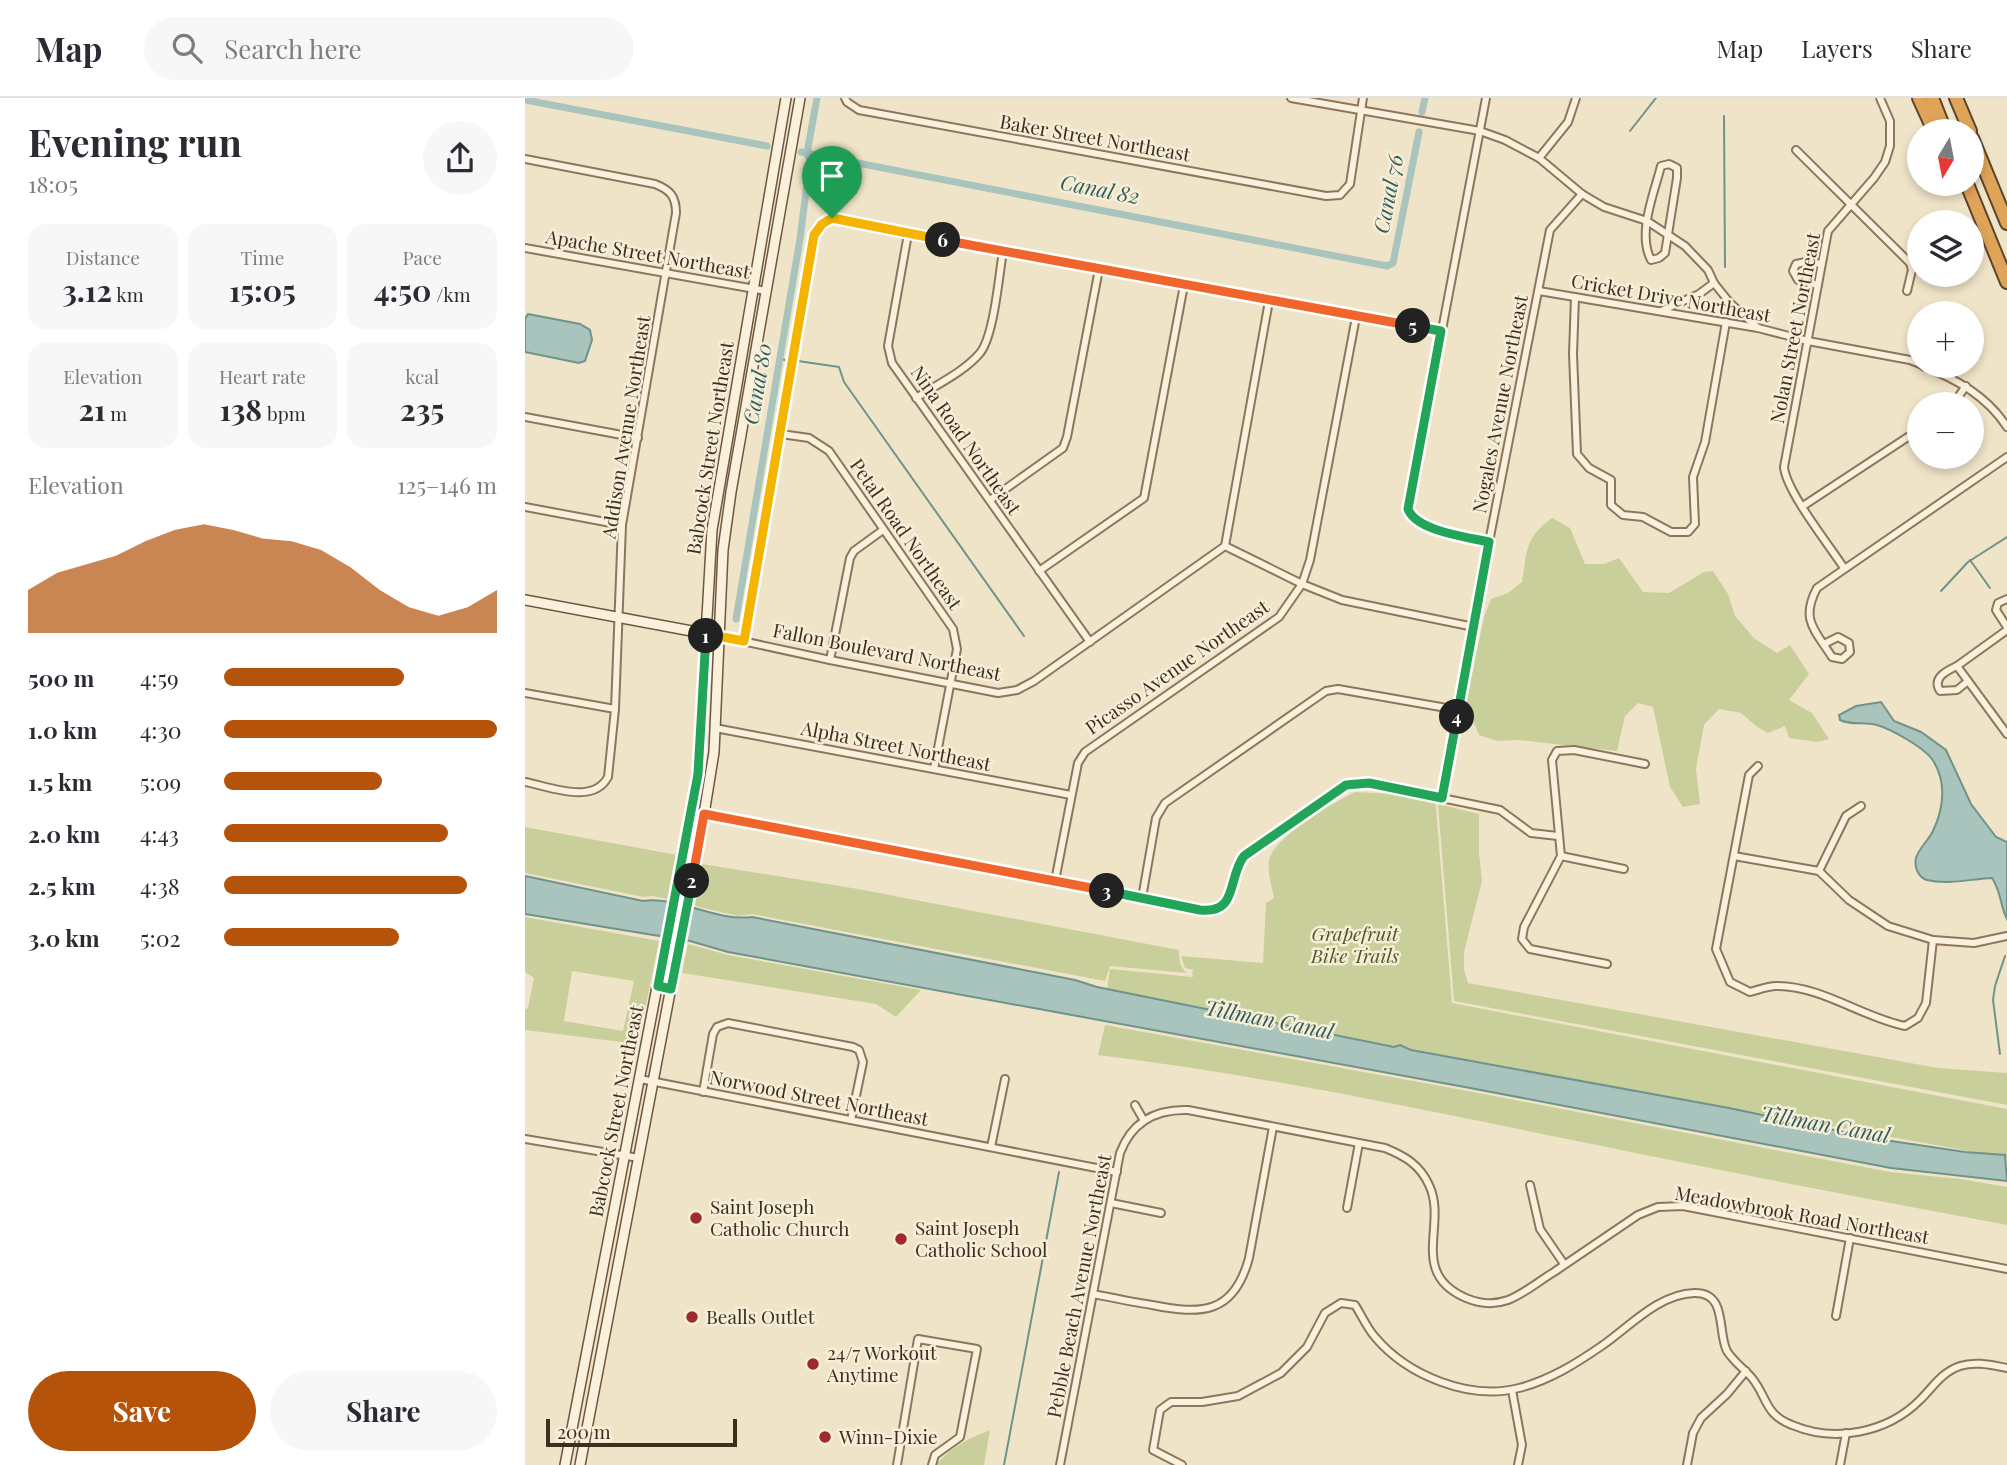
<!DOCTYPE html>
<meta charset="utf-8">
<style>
:root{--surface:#fff;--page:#f7f7f7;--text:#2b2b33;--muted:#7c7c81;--line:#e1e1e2;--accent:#b45309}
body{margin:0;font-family:"Playfair Display",serif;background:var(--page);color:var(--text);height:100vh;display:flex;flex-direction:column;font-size:26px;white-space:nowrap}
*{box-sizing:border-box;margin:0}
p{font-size:23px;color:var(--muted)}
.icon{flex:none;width:38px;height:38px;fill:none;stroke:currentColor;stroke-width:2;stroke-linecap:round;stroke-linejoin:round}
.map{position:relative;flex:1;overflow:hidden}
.details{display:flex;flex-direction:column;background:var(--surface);width:525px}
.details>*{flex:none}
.needle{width:46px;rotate:190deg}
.buttons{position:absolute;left:1382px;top:21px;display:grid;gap:14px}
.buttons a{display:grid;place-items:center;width:77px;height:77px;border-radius:50%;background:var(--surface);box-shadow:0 4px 10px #0003;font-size:35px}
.scale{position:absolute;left:21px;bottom:18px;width:191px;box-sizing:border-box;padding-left:7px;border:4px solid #3d2e20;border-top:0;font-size:19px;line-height:24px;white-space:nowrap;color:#3d2e20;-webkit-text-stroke:5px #f7eed8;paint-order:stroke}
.pin{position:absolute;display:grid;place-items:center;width:60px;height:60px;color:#fff;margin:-72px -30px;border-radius:50% 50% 50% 0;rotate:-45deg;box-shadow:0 0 7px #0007}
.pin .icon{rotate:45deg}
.km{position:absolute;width:35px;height:35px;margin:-18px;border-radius:50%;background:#222;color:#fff;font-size:19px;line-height:35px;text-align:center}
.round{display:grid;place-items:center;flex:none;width:74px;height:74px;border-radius:37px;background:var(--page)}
.summary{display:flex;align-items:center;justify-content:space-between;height:119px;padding:0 28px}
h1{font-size:38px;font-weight:700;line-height:52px}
.metrics{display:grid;grid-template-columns:repeat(3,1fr);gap:10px;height:119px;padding:7px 28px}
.metrics div{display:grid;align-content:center;border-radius:18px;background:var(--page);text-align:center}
.metrics b{font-size:30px;font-weight:700}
.metrics small{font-size:19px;font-weight:400}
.metrics p{font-size:19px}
.chart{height:196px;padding:14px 28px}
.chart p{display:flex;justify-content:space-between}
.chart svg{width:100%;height:126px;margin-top:7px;fill:var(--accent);opacity:.7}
.action{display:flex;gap:14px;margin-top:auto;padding:14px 28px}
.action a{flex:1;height:80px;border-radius:42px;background:var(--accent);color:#fff;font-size:28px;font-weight:700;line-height:80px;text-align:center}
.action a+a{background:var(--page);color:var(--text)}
ul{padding:0 28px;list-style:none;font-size:23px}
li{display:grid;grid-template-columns:112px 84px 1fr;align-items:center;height:52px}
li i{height:18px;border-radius:9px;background:var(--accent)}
header{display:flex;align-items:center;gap:42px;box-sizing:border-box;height:98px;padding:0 35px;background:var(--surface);border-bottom:2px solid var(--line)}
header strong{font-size:33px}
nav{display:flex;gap:38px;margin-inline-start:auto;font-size:24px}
.search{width:490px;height:63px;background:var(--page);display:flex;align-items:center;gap:18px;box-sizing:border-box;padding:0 24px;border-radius:38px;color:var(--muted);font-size:26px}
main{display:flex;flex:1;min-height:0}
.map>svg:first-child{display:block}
</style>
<header>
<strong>Map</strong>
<div class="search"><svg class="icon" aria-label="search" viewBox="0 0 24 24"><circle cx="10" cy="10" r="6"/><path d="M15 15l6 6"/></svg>Search here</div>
<nav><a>Map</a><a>Layers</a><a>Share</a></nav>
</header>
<main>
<section class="details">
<div class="summary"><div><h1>Evening run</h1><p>18:05</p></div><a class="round"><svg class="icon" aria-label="share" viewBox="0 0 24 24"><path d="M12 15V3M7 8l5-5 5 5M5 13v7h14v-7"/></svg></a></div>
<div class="metrics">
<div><p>Distance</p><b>3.12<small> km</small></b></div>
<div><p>Time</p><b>15:05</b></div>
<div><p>Pace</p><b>4:50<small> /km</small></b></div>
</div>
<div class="metrics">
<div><p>Elevation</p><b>21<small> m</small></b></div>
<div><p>Heart rate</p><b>138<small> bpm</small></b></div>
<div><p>kcal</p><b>235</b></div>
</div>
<div class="chart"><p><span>Elevation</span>125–146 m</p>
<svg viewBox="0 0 160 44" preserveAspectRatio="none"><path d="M0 44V29L10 23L20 20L30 17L40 12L50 8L60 6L70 8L80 11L90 12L100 15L110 21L120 29L130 35L140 38L150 35L160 29V44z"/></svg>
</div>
<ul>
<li><b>500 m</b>4:59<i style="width:66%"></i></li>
<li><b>1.0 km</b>4:30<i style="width:100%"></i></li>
<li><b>1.5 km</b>5:09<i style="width:58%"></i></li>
<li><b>2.0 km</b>4:43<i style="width:82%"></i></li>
<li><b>2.5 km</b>4:38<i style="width:89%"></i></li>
<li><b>3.0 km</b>5:02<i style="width:64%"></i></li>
</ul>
<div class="action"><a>Save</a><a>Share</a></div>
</section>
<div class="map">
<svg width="1482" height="1367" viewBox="0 0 1482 1367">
<rect width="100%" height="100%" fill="#f0e4c8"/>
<!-- green -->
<g fill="#c9cf9b" fill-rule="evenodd">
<path d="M 1027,420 L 1045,430 L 1060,466 L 1079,466 L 1094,460 L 1118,494 L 1144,495 L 1179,474 L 1188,473 L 1203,496 L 1210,518 L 1229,540 L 1252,555 L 1265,547 L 1284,576 L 1264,602 L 1287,615 L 1304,641 L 1293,644 L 1264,640 L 1260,628 L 1243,635 L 1231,628 L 1216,615 L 1194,611 L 1179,627 L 1171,671 L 1175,706 L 1158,709 L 1145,689 L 1128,609 L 1113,605 L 1100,618 L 1092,653 L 994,642 L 972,643 L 954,637 L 941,605 L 959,519 L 966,501 L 983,495 L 997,484 C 1002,452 1000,440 1027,420 Z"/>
<path d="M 830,694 L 910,698 L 927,905 L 1482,1011 L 1482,1060 L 886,952 L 582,891 L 585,871 L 668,879 L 667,873 L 669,872 L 660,870 L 656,858 L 738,865 L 741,805 L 749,800 C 747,789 742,773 744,762 C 750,738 808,705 830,694 Z"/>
<path d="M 913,706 L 954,716 L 954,755 L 957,783 L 939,854 L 939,871 L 943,885 L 1413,970 L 1482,975 L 1482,1007 L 929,903 Z"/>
<path d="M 0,729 L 152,757 L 143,801 L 127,798 L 119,799 L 0,775 Z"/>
<path d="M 177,766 L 333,791 L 654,852 C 654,860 654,869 662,875 L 585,868 L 580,883 L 227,816 L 213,818 L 170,808 Z"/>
<path d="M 0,819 L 134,843 L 113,946 L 0,932 L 0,912 L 3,910 L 9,880 L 0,874 ZM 47,873 L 109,883 L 98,933 L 39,923 Z"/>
<path d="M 163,846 L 203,857 L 396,892 L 371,919 L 351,906 L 157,875 Z"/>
<path d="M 580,927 L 943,993 L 1365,1074 L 1435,1081 L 1482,1089 L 1482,1127 C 1342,1101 1202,1074 1062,1045 C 899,1012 737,977 573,957 Z"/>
<path d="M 465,1332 L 459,1367 L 411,1367 C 427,1348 443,1341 465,1332 Z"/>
</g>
<!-- water -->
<g fill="#a9c4bc" stroke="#6f938a" stroke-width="2">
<path d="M 3,216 L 55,226 L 65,232 L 67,242 L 60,263 L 54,265 L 0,254 L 0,221 Z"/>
<path d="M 1356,604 L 1369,623 L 1396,634 L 1421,652 L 1446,706 L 1471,739 L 1482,744 L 1482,821 C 1475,809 1477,795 1467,780 C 1446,781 1423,787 1402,782 C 1393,779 1389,769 1391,760 C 1394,750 1403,743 1408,733 C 1419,710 1422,683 1407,661 C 1398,649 1366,631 1352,627 C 1339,623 1327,628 1315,622 L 1314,617 L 1331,608 Z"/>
<path d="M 0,778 L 118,803 C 151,797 190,824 227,819 L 550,882 L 572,889 L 869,949 L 875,947 L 886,952 L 1204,1010 L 1353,1041 L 1440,1054 L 1480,1057 L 1482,1083 L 1366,1070 L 945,990 L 203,854 L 165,843 L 0,816 Z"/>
</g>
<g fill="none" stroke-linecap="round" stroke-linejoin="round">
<!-- stream -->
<g stroke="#6f938a" stroke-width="2">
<path d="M 1199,18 L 1200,169"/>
<path d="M 1105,33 L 1131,0"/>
<path d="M 255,261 L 260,262"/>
<path d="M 273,263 L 314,269 L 319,284 L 499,538"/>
<path d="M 1445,462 L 1465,490"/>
<path d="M 1416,493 L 1443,464 L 1482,439"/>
<path d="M 1475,956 L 1468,902 L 1470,888 L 1480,858"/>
<path d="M 479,1367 L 534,1074"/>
</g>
<!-- canal -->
<g stroke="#a9c4bc" stroke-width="7">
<path d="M 0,2 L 242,48"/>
<path d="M 897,14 L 900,0"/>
<path d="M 276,54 L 862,168 L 868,165 L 894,34"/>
<path d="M 211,521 L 275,141 L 285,62 L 282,55 L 292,0"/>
</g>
<defs>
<g id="street">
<path d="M 320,0 L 322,4 L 334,12 L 801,98 L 815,97 L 825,86 L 838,0"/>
<path d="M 766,0 L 955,33 L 980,42 L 1014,60 L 1057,96 L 1079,109 L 1122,123 L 1160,148 L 1183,172 L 1189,185 L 1205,205 L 1233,230"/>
<path d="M 961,0 L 883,411 C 891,433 942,439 964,444"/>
<path d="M 1271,52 L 1385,165 L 1387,172 L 1382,193"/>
<path d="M 1014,60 L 1043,24 L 1051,0"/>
<path d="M 0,61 L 130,86 C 145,92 151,98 151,115 L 97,427 L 90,611 L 83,679 C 68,707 26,689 0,684"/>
<path d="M 1144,66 L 1152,70 L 1152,80 L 1140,155 L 1134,160 L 1126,162 C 1112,135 1129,96 1136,68 Z"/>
<path d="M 383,136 L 363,248 L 367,265 L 565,544"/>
<path d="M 0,150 L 241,193"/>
<path d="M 1293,187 L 1273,182 L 1268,173 L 1271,166 L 1281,164 L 1296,166"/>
<path d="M 1014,193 L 1233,230 L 1283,243 L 1385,262 L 1395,266"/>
<path d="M 1050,199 L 1048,256 L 1052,356 L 1064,370 L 1086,382 L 1086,407 L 1098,417 L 1118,419 L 1146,434 L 1163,434 L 1170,426 L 1168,379 L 1180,344 L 1201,224"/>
<path d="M 1136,213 L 1174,196 L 1189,185"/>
<path d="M 1398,268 C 1431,281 1462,298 1482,329"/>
<path d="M 391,300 C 411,287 439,274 455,255 C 469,238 474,177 478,153"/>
<path d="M 1428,306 L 1441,288"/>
<path d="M 0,319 L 113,340"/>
<path d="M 256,336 L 284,340 L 304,353 L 428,531 L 432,551 L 409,671"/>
<path d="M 465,402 L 538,350 L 542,339 L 574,171"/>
<path d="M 1278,408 L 1395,331"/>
<path d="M 0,409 L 97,427"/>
<path d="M 700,448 L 777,486 L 817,502 L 949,529"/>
<path d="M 1319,470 C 1304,447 1261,393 1259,369 L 1303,133 L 1349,80 L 1360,64 L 1365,48 L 1365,23 L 1355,0"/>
<path d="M 514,473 L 619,400 L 659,187"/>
<path d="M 1482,501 L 1473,505 L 1471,512 L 1482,529"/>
<path d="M 1482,532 L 1432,568 L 1482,636"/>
<path d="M 194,538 L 305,562 L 473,595 L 492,592 L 509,583 L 700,448 L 744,203"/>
<path d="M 219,543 L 289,137 L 297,126 L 307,120 L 916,233"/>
<path d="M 1299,546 L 1313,539 L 1324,545 L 1325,554 L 1317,561 L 1307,559 C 1290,532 1275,522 1292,490 L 1482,359"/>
<path d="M 305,562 L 325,460 L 329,453 L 358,432"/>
<path d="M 1432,568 C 1421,573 1407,580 1415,593 L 1432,592 L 1443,583"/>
<path d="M 0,595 L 90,611"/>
<path d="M 190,630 L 546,697"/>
<path d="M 1233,668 L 1224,677 L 1191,851 L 1205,884 L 1225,894 C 1233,892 1243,888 1251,888 C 1298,888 1336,919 1380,928 L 1393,920 L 1401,905 L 1408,842"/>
<path d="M 917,700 L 964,444 L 1025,132 L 1057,96"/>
<path d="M 166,714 L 682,812 C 712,809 704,777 719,758 L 812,692 L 821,687 L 844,685 L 975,712 L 1006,735 L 1033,738"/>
<path d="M 1036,758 L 1099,771"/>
<path d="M 1209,758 L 1294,773 L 1324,802 L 1363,828 L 1408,842 L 1449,845 L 1482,838"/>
<path d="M 1294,773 L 1321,718 L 1336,708"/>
<path d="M 530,783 L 553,665 L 560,654 L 754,519 L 777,486 L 785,462 L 831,219"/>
<path d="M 617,800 L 631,720 L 640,705 L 801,593 L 813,591 L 933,612"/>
<path d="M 1082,866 L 1005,851 L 997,841 L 999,829 L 1036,758 L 1027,662 L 1032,653 L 1049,652 L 1120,666"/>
<path d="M 115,981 L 592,1074"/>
<path d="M 178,994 L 188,936 L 192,929 L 203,925 L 328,949 L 334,952 L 338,964 L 326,1022"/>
<path d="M 610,1007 L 618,1021"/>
<path d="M 0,1041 L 114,1060"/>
<path d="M 466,1049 L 480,981"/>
<path d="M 1005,1087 L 1015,1131 L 1039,1166"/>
<path d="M 586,1105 L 636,1115"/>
<path d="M 822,1110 L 834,1045"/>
<path d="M 568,1196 C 588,1200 607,1204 627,1207 C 677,1217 709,1216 724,1160 L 748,1029"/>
<path d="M 1311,1218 L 1325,1140"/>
<path d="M 987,1292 L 997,1347 L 993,1367"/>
<path d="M 372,1367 L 393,1241 L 452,1251 L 435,1339 L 410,1357 L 407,1367"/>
<path d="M 535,1367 L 595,1055 C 607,1023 631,1011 663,1012 L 860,1050 C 880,1058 895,1067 904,1087 C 923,1126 883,1175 941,1200 C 955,1206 969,1207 983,1202 C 999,1196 1014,1183 1029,1174 C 1057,1155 1085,1136 1113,1117 L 1133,1109 L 1158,1108 L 1482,1171"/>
<path d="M 657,1367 L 628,1352 L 635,1312 L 646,1304 L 677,1304 L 713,1298 L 756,1275 L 782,1249 L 800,1215 L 816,1205 L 830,1207 C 837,1218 842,1230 850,1239 C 882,1277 944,1303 994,1290 C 1025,1282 1052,1265 1078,1247 C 1105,1228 1134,1196 1169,1195 C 1203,1194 1192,1234 1202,1253 C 1208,1263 1219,1271 1227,1280 C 1243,1300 1239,1316 1267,1327 C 1310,1345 1362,1335 1395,1302 C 1408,1289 1417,1274 1435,1268 C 1450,1263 1466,1267 1482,1270"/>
<path d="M 1162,1367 L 1168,1335 L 1176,1320 L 1202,1296 L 1221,1273"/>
<path d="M 1315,1367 L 1321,1335"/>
</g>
<g id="secondary">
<path d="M 0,502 L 188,537"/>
<path d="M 40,1367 L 173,676 L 187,432 L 261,0"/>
<path d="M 55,1367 L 179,716 L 189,654 L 198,452 L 206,394 L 275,0"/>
</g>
<g id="highway">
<path d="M 1394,0 L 1409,33"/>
<path d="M 1407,0 L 1420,33"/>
<path d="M 1431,0 L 1445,33"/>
<path d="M 1447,40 L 1482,125"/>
<path d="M 1442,86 L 1482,184"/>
</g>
</defs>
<!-- street casing -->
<use href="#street" stroke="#8d765c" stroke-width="10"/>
<!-- secondary casing -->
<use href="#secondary" stroke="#6f573f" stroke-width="12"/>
<!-- highway casing -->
<use href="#highway" stroke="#5b4430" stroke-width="16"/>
<!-- street -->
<use href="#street" stroke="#faf1dc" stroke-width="6"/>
<!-- secondary -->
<use href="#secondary" stroke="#faf1dc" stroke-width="9"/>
<!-- highway -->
<use href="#highway" stroke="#e0a458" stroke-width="12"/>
</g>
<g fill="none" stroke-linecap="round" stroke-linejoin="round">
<defs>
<path id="split-1" d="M 181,538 L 181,536 L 219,543 L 289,137 L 297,126 L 307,120"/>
<path id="split-2" d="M 167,783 L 146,891 L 133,888 L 173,676 L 181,538"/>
<path id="split-3" d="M 167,783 L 179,716 L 582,793"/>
<path id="split-4" d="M 582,793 L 675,812 C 714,816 702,780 719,758 L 821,687 L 844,685 L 917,700 L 932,619"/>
<path id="split-5" d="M 888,228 L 916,233 L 883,411 C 891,433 942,439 964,444 L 932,619"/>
<path id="split-6" d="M 418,142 L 888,228"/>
<path id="split-7" d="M 307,120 L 418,142"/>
</defs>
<!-- split-1 casing -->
<use href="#split-1" stroke="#fff" stroke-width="14"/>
<!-- split-2 casing -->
<use href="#split-2" stroke="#fff" stroke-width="14"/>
<!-- split-3 casing -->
<use href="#split-3" stroke="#fff" stroke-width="14"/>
<!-- split-4 casing -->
<use href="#split-4" stroke="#fff" stroke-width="14"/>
<!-- split-5 casing -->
<use href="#split-5" stroke="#fff" stroke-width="14"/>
<!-- split-6 casing -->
<use href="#split-6" stroke="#fff" stroke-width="14"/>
<!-- split-7 casing -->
<use href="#split-7" stroke="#fff" stroke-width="14"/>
<!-- split-1 -->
<use href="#split-1" stroke="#f5b400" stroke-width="9"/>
<!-- split-2 -->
<use href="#split-2" stroke="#22a559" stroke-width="9"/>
<!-- split-3 -->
<use href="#split-3" stroke="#f0652b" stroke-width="9"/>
<!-- split-4 -->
<use href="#split-4" stroke="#22a559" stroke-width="9"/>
<!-- split-5 -->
<use href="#split-5" stroke="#22a559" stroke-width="9"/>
<!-- split-6 -->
<use href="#split-6" stroke="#f0652b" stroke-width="9"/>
<!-- split-7 -->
<use href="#split-7" stroke="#f5b400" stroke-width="9"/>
</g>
<!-- markers -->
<g fill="#9e2a2b" stroke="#f7eed8" stroke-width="2.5">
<circle cx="171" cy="1120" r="7"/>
<circle cx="376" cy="1141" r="7"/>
<circle cx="167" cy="1219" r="7"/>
<circle cx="288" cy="1266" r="7"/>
<circle cx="300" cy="1339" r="7"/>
</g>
<g text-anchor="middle" stroke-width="5" stroke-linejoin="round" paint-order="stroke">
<!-- street labels -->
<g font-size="19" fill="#3d2e20" stroke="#f7eed8">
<text transform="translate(570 40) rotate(10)" y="7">Baker Street Northeast</text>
<text transform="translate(123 156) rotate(10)" y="7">Apache Street Northeast</text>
<text transform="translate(1146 200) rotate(10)" y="7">Cricket Drive Northeast</text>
<text transform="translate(1270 230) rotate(-79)" y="7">Nolan Street Northeast</text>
<text transform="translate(975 306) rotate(-79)" y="7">Nogales Avenue Northeast</text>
<text transform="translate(101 329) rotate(-81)" y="7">Addison Avenue Northeast</text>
<text transform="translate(441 342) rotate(55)" y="7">Nina Road Northeast</text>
<text transform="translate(185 350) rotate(-81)" y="7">Babcock Street Northeast</text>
<text transform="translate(381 436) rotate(55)" y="7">Petal Road Northeast</text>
<text transform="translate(362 554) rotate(11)" y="7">Fallon Boulevard Northeast</text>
<text transform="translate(652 569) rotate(-35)" y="7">Picasso Avenue Northeast</text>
<text transform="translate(371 648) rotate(11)" y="7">Alpha Street Northeast</text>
<text transform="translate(294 1000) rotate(11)" y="7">Norwood Street Northeast</text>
<text transform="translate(91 1013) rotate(-79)" y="7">Babcock Street Northeast</text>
<text transform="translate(1277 1117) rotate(10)" y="7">Meadowbrook Road Northeast</text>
<text transform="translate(554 1188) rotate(-79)" y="7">Pebble Beach Avenue Northeast</text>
</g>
<!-- park labels -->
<g font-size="19" font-style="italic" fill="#4d5a26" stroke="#f7eed8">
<text x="830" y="843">Grapefruit<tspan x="830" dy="22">Bike Trails</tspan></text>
</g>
<!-- poi labels -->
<g font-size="19" fill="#3d2e20" stroke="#f7eed8" text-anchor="start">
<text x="185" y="1116">Saint Joseph<tspan x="185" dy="22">Catholic Church</tspan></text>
<text x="390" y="1137">Saint Joseph<tspan x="390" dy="22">Catholic School</tspan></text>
<text x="181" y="1226">Bealls Outlet</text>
<text x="302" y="1262">24/7 Workout<tspan x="302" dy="22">Anytime</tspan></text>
<text x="314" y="1346">Winn-Dixie</text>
</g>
<!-- water labels -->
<g font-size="21" font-style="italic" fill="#2f5d5a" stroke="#f7eed8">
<text transform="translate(575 92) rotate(11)" y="7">Canal 82</text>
<text transform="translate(864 96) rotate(-79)" y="7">Canal 76</text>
<text transform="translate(233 286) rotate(-80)" y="7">Canal 80</text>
<text transform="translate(744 922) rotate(11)" y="7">Tillman Canal</text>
<text transform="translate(1300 1027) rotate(10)" y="7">Tillman Canal</text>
</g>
</g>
</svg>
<div class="buttons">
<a><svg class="needle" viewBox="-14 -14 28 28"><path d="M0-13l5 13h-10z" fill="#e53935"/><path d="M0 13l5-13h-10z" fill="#7c7c81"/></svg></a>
<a><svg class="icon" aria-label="layers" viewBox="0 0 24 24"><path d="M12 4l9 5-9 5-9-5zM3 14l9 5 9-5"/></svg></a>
<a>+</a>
<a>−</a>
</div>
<div class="scale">200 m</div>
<div class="pin" style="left:307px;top:120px;background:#1e9e55"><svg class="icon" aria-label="arrive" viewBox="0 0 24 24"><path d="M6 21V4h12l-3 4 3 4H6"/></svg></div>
<b class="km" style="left:181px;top:538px">1</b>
<b class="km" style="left:167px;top:783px">2</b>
<b class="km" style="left:582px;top:793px">3</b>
<b class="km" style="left:932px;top:619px">4</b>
<b class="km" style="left:888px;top:228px">5</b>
<b class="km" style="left:418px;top:142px">6</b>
</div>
</main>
